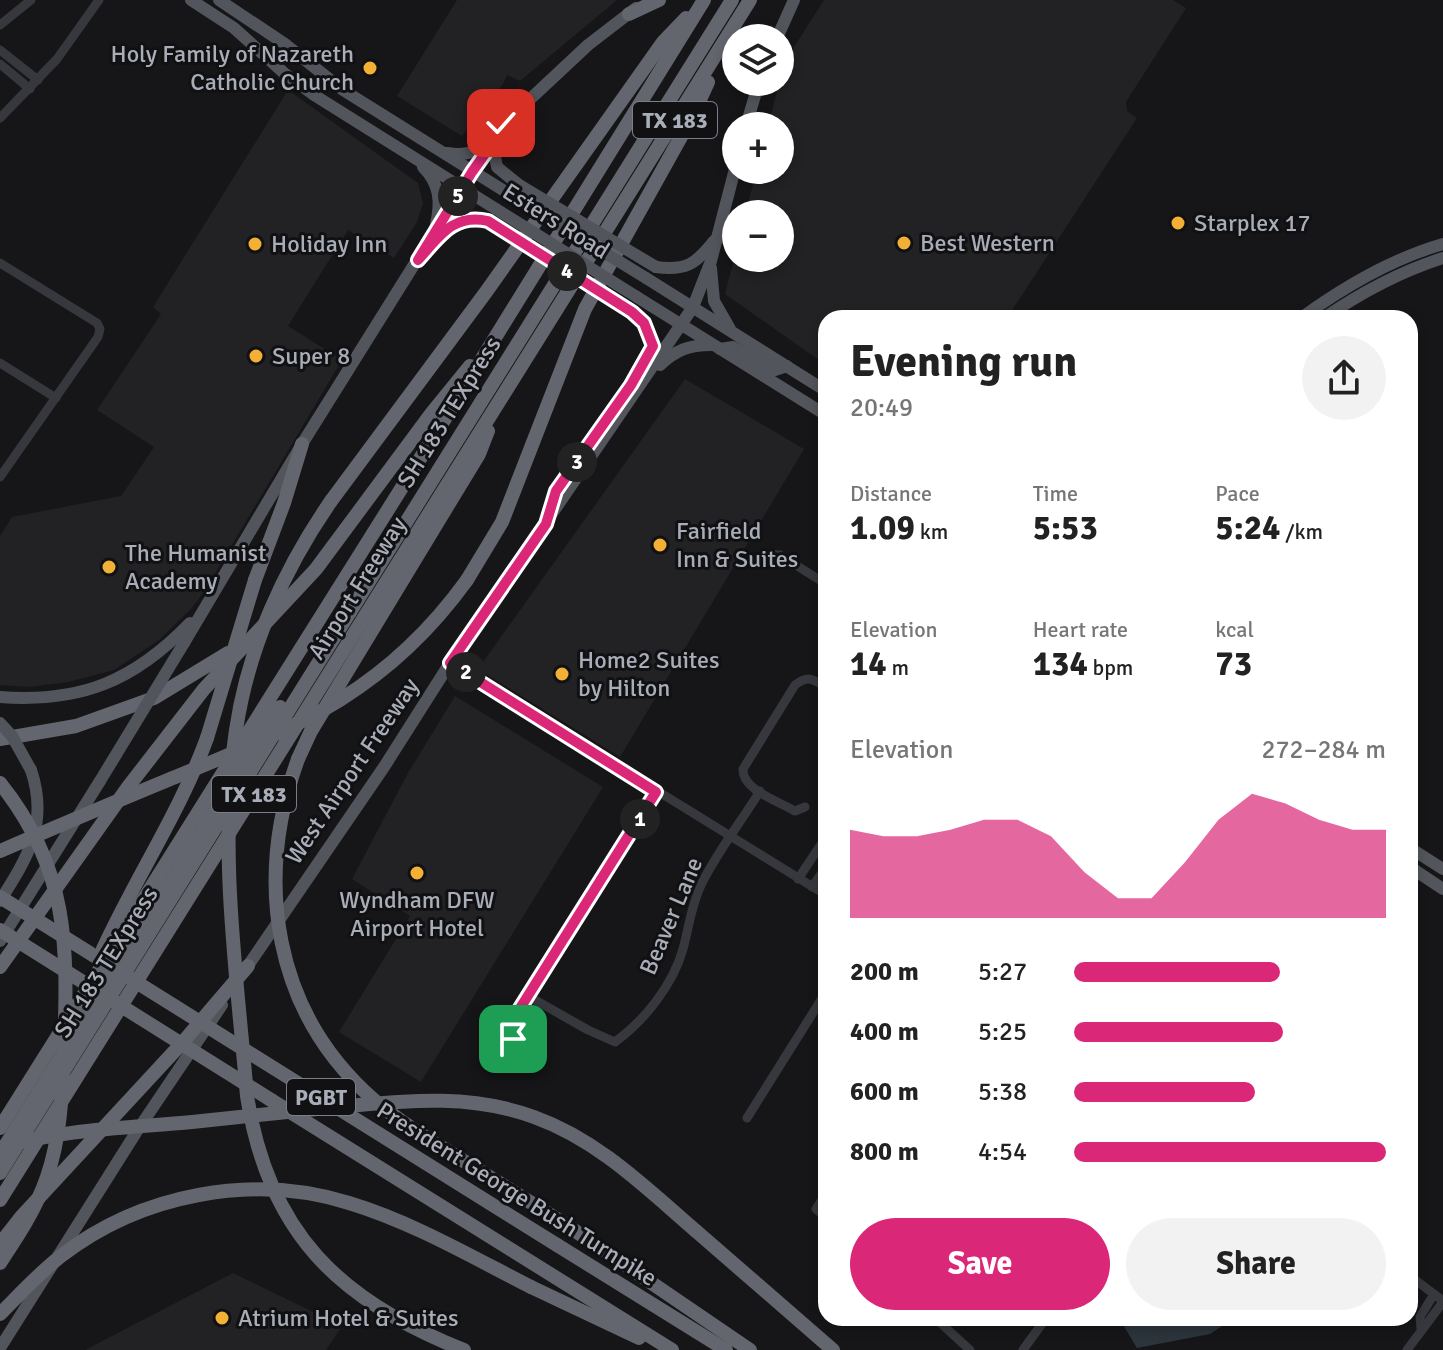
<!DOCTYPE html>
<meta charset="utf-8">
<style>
:root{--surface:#fff;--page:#f2f2f2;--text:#222;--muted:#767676;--accent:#db2777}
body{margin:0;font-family:Signika,sans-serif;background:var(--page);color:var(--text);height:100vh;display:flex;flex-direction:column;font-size:30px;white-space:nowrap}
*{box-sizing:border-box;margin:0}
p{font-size:26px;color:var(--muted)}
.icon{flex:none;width:44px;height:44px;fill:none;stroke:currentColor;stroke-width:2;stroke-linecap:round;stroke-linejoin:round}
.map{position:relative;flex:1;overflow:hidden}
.sheet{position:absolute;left:818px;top:310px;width:600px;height:1016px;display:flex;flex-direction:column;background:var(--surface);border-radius:24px;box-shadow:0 4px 12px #0003}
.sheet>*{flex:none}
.tools{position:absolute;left:722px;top:24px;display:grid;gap:16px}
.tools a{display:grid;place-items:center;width:72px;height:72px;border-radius:50%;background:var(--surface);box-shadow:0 4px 12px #0003;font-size:40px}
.pin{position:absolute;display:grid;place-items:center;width:68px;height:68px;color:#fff;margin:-34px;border-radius:16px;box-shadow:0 4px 12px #0006}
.km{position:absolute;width:40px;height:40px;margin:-20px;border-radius:50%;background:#222;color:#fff;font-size:22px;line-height:40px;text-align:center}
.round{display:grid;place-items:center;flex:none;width:84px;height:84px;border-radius:42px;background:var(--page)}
.headline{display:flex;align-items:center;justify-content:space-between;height:136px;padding:0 32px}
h1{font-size:44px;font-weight:700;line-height:60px}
.figures{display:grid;grid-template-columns:repeat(3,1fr);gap:12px;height:136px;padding:8px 32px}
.figures div{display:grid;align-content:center}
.figures b{font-size:34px;font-weight:700}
.figures small{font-size:22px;font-weight:400}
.figures p{font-size:22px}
.chart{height:224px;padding:16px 32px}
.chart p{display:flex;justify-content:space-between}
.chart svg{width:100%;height:144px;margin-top:8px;fill:var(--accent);opacity:.7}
.primary-button{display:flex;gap:16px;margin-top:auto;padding:16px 32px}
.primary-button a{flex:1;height:92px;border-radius:48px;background:var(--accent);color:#fff;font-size:32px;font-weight:700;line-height:92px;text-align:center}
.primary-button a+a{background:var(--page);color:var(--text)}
ul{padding:0 32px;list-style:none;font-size:26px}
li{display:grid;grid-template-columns:128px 96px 1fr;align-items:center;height:60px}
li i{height:20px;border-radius:10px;background:var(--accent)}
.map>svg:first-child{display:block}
</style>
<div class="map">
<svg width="1443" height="1350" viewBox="0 0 1443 1350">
<rect width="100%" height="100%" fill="#161618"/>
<!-- built -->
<g fill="#222225">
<path d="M 457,0 L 617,0 L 520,81 L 507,75 L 503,84 L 462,136 L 397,96 Z"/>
<path d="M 824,0 L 1173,0 L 1186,8 L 1126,102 L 1127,111 L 1137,118 L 1007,318 L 826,318 L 826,365 L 725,294 L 736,251 L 736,258 L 780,258 L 780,214 L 745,214 L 757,170 L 780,170 L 780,126 L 768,126 L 785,61 Z"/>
<path d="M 288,90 L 418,183 L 423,203 L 417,222 L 394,258 L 348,230 L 288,326 L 342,360 L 204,592 L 190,610 L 159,640 L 114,670 L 68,682 L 29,687 L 0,685 L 0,536 L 12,517 L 121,496 L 154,447 L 97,410 L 161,314 L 153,307 Z"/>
<path d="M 685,379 L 804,449 L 620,757 L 478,669 Z"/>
<path d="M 455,696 L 603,787 L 421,1082 L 339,1032 L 410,916 L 352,879 L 408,773 Z"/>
<path d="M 233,1273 L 342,1326 L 326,1350 L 85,1350 Z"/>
</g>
<!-- water -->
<path fill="#2c353c" d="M 1119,1318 L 1234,1318 L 1210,1334 L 1137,1348 Z"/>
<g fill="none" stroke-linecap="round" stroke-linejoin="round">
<!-- minor -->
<g stroke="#37383d" stroke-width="9">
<path d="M 0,25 L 31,0"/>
<path d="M 0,50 L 38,80"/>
<path d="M 0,64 L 30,89"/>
<path d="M 0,118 L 57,59 L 99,0"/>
<path d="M 0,263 L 97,323 L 100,329 L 98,337 L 0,477"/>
<path d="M 0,363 L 56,398"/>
<path d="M 766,554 L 780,555 L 826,584"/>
<path d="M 450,663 L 826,895"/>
<path d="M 805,807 L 795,811 C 778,801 742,790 743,769 L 795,685 C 808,675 813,679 826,687"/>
<path d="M 798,879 L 826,837"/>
<path d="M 812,887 L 826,867"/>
<path d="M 528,996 L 588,1030 L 615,1042 C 644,1021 673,985 683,949 C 689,927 691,906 701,885 C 717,852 741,822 760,791"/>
<path d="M 513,1039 L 512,1021 L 656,792"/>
<path d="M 747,1118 L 826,992"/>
<path d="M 826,1194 L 816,1209 L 826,1218"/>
<path d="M 1410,1276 L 1443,1301"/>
<path d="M 935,1318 L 970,1350"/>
<path d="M 1421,1328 L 1420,1317 L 1434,1294"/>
<path d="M 1023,1350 L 1046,1318"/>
<path d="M 1407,1350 L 1443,1302"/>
</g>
<!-- major -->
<g stroke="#53555c" stroke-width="12">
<path d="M 191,0 L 234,28 L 284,73 L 314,95 L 496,209"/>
<path d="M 219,0 L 285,44 L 343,90 L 506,192"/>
<path d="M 777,38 L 794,0"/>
<path d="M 746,126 L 759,82"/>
<path d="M 505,138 L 495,156 L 497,167 L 519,185"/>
<path d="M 447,153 C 466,156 478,153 490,138"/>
<path d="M 423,167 C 440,184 441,202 436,224"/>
<path d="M 436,241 C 452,224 464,215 488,221"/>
<path d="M 656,267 C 686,271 696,264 714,241"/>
<path d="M 711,268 L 714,301 L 730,329"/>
<path d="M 646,278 L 826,391"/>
<path d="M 637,297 L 826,415"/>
<path d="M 1301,318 C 1345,286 1391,259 1443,244"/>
<path d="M 1324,318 C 1362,292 1399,272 1443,258"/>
<path d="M 720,349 L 733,347 L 775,370 L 787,366"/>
<path d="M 660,365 C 676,350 689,345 711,345"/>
<path d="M 550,509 L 556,491 L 631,385 L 653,346 L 644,323 L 632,312"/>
<path d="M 184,643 L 302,444 L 472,172 L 512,116 L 588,45 L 636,8"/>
<path d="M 0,697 C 81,703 134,681 190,623"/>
<path d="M 1410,848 L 1443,869"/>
<path d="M 1410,867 L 1443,889"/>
<path d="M 0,901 C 28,857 49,823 31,770"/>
<path d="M 0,941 L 100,781"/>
<path d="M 243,973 L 384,767 L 450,663 L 693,307 L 711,261 L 736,165"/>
<path d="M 0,1348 L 137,1131 L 222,1005"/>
</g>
<!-- highway -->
<g stroke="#63666e" stroke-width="14">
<path d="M 629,14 L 659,0"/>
<path d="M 331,501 L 486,292 L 663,42 L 686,18"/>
<path d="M 255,580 L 284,503 L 302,444"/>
<path d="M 467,580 L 502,522 L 585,309 L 692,117 L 708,82"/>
<path d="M 0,739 L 76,726 L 154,698 L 228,653"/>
<path d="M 298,759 L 311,731 L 479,454 L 488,431"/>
<path d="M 103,949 C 136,877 180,812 207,738"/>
<path d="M 0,967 L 128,787 L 204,689 L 316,569 L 431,414 L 470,366"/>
<path d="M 271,1100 L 672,1350"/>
<path d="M 0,1128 L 433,438 L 704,0"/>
<path d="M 0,1154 L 280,707"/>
<path d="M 0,1173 L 732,0"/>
<path d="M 0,1200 L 750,0"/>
<path d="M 568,1226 L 750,1350"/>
<path d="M 696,1231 L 833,1350"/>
<path d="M 0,1244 L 21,1217 L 183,1042 L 248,966"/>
<path d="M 557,1245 L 726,1350"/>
<path d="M 531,1287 L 639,1338"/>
</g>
<!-- major-bridge -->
<g stroke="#53555c" stroke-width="12">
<path d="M 519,185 L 656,267"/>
<path d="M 506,192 L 646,278"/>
<path d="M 496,209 L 637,297"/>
<path d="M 488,221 L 632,312"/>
<path d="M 0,723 L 12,736 L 31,770"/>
<path d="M 100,781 L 184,643"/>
</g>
<!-- highway-bridge -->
<g stroke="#63666e" stroke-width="14">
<path d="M 331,501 C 284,569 248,648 236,730 C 218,851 237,975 247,1096 C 268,1232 339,1301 464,1350"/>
<path d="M 207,738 L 255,580"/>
<path d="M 298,759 C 254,881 273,1012 374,1100 C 400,1122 430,1140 459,1158 C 496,1181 532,1203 568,1226"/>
<path d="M 0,783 C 69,869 68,946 64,1050 C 62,1093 61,1136 47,1177 C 36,1209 18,1236 0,1263"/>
<path d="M 0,851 C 56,827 112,803 168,780 C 294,728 384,695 467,580"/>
<path d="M 0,897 L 557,1245"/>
<path d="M 0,930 L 271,1100"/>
<path d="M 0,1148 C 61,1129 129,1128 192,1122 C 240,1117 288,1112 336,1107 C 403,1101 469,1093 534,1117 C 598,1140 645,1187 696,1231"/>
<path d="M 0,1314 C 20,1294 39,1273 61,1256 C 141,1194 252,1173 349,1203 C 412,1222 472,1257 531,1287"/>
</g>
</g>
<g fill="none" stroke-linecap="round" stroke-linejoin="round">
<defs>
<path id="route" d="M 501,123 L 512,116 L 472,172 L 418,260 C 439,237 453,213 488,221 L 632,312 L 644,323 L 653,346 L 631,385 L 556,491 L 546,524 L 450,663 L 656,792 L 512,1021 L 513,1039"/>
</defs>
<!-- route casing -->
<use href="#route" stroke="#fff" stroke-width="16"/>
<!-- route -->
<use href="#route" stroke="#db2777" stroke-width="10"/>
</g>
<!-- markers -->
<g fill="#f2b134" stroke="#111113" stroke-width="3">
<circle cx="370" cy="68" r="8"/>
<circle cx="1178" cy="223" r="8"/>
<circle cx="904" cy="243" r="8"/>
<circle cx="255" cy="244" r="8"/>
<circle cx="256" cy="356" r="8"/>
<circle cx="660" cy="545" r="8"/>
<circle cx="109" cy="567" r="8"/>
<circle cx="562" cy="674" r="8"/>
<circle cx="417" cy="873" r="8"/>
<circle cx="222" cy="1318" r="8"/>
</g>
<g text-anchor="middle" stroke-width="6" stroke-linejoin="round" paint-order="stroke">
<!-- shield labels -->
<g fill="#111113" stroke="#7b7e86" stroke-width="2">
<rect x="633" y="102" width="84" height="36" rx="6"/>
<rect x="212" y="776" width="84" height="36" rx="6"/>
<rect x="287" y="1079" width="68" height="36" rx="6"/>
</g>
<g font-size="22" font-weight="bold" fill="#a8adb8">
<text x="675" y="128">TX 183</text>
<text x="254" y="802">TX 183</text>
<text x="321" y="1105">PGBT</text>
</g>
<!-- poi labels -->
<g font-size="24" fill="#a8adb8" stroke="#111113" text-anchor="start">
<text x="354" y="62" text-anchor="end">Holy Family of Nazareth<tspan x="354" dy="28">Catholic Church</tspan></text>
<text x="1194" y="231">Starplex 17</text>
<text x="920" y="251">Best Western</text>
<text x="271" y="252">Holiday Inn</text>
<text x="272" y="364">Super 8</text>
<text x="676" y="539">Fairfield<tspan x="676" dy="28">Inn &amp; Suites</tspan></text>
<text x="125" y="561">The Humanist<tspan x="125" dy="28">Academy</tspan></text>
<text x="578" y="668">Home2 Suites<tspan x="578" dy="28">by Hilton</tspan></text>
<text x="417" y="908" text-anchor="middle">Wyndham DFW<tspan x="417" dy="28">Airport Hotel</tspan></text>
<text x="238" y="1326">Atrium Hotel &amp; Suites</text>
</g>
<!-- street labels -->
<g font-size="24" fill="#a8adb8" stroke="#111113">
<text transform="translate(556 221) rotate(32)" y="8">Esters Road</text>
<text transform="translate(449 412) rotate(-58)" y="8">SH 183 TEXpress</text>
<text transform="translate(357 588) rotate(-58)" y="8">Airport Freeway</text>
<text transform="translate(352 771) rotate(-56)" y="8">West Airport Freeway</text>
<text transform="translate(671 916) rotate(-67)" y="8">Beaver Lane</text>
<text transform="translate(106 962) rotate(-58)" y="8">SH 183 TEXpress</text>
<text transform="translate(517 1194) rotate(32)" y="8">President George Bush Turnpike</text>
</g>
</g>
</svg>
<div class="tools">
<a><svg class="icon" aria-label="layers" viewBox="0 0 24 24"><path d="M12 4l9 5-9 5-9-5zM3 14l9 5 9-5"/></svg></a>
<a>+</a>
<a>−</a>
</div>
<div class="pin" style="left:513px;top:1039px;background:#1e9e55"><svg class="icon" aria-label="arrive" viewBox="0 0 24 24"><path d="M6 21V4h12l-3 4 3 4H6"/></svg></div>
<div class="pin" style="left:501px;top:123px;background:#d93025"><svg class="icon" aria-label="check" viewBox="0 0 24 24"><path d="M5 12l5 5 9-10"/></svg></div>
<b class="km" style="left:640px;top:819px">1</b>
<b class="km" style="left:466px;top:672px">2</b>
<b class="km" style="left:577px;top:462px">3</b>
<b class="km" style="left:567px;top:271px">4</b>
<b class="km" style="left:458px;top:196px">5</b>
<section class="sheet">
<div class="headline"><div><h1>Evening run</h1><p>20:49</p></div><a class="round"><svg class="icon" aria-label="share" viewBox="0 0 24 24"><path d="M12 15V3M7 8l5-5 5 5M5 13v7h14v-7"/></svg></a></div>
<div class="figures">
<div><p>Distance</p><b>1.09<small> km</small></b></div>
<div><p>Time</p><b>5:53</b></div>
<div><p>Pace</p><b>5:24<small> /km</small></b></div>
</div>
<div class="figures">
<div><p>Elevation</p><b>14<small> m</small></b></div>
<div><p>Heart rate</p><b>134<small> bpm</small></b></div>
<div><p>kcal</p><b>73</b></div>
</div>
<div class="chart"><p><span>Elevation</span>272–284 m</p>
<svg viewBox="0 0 160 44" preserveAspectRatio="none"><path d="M0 44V17L10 19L20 19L30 17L40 14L50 14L60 19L70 30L80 38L90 38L100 27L110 14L120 6L130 9L140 14L150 17L160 17V44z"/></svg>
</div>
<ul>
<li><b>200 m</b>5:27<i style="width:66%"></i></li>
<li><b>400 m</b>5:25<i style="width:67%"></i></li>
<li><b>600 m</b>5:38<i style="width:58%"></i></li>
<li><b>800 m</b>4:54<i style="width:100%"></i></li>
</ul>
<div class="primary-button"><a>Save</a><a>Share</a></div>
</section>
</div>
